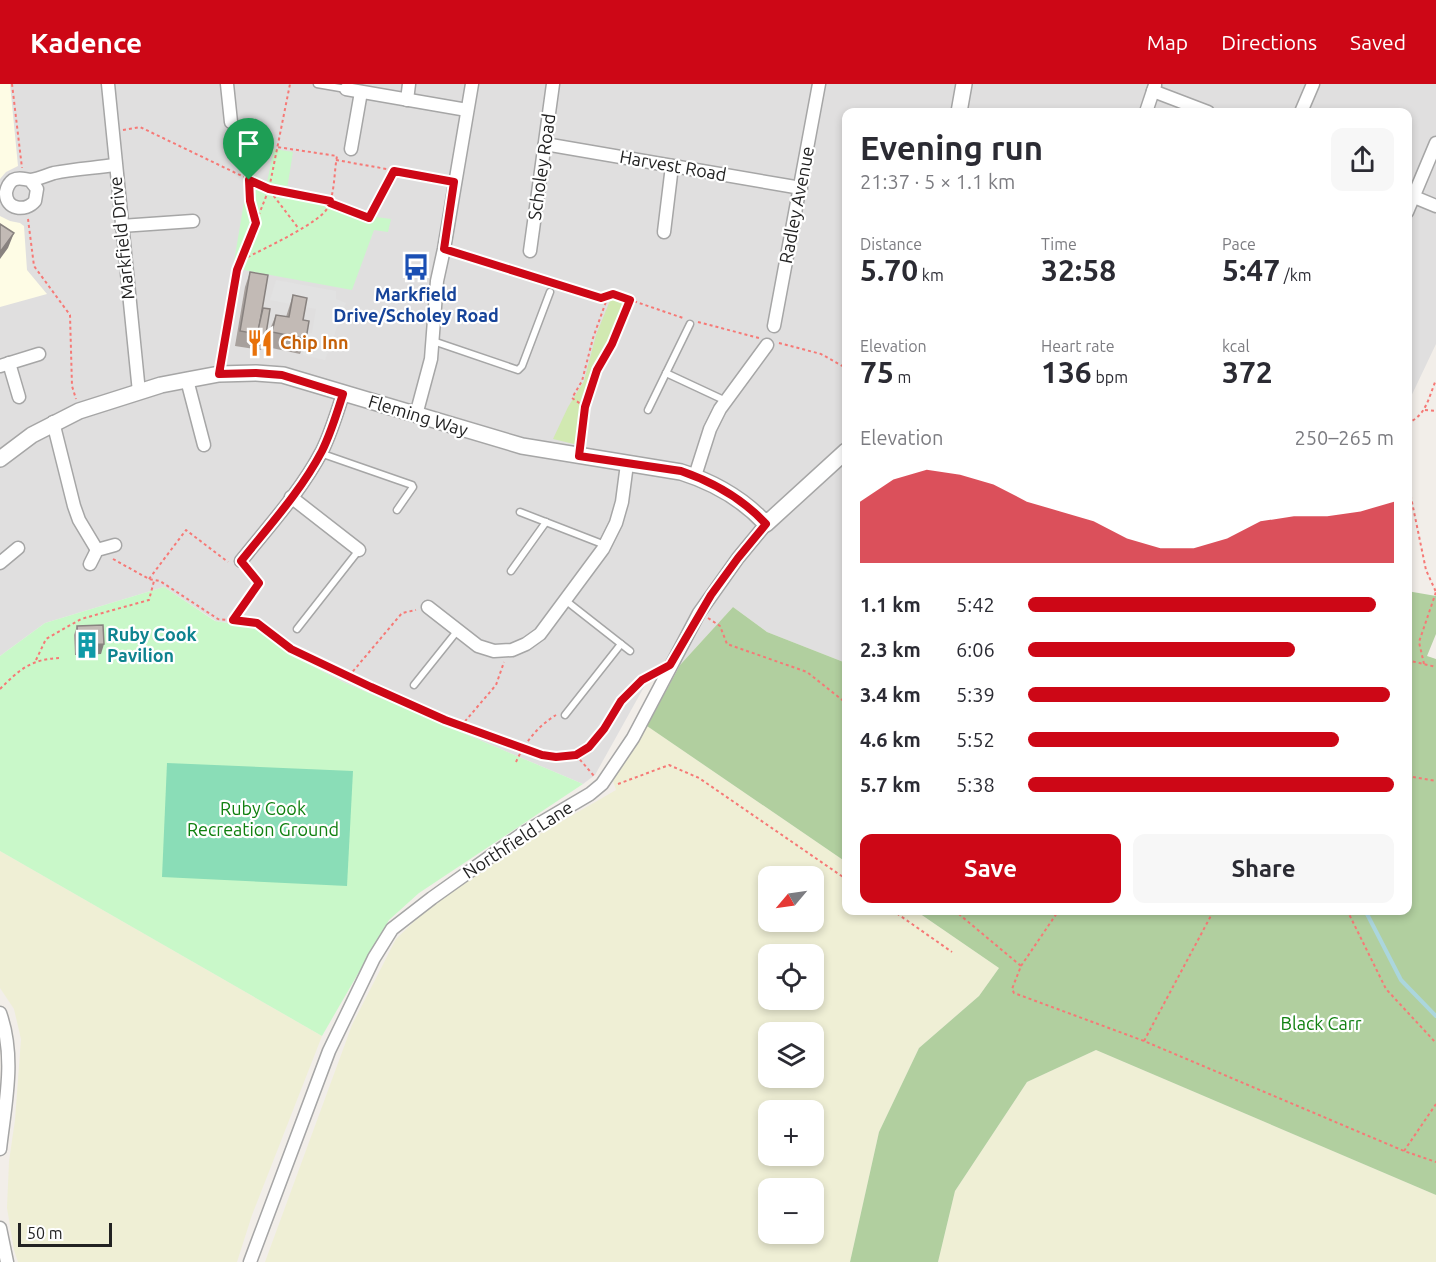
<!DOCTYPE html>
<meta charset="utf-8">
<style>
:root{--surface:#fff;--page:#f7f7f7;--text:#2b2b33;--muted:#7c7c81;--accent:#cd0716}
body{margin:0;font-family:Ubuntu,sans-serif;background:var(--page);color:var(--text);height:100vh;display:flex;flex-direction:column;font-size:22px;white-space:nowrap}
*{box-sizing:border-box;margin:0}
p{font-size:20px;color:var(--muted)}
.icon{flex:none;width:33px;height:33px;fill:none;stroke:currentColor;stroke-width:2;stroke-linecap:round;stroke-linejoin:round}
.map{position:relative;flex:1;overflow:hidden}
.drawer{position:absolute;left:842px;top:24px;width:570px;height:807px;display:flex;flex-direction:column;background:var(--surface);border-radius:12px;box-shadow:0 3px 9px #0003}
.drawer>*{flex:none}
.needle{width:39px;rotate:241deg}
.buttons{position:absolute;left:758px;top:782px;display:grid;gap:12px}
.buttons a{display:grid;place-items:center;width:66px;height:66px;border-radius:12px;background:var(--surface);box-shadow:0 3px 9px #0003;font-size:30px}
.scale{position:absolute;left:18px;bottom:15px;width:94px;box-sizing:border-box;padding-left:6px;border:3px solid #222;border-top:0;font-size:16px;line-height:21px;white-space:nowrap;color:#222;-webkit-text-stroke:4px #fff;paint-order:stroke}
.pin{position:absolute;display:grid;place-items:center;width:51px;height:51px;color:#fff;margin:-62px -26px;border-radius:50% 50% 50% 0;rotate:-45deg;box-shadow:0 0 6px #0007}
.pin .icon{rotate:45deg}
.round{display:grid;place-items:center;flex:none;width:63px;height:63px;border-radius:12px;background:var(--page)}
.summary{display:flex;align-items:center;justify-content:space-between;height:102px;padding:0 18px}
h1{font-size:33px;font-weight:700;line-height:45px}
.stats{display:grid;grid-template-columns:repeat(3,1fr);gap:9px;height:102px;padding:6px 18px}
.stats div{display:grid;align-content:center}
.stats b{font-size:30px;font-weight:700}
.stats small{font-size:16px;font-weight:400}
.stats p{font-size:16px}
.chart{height:168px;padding:12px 18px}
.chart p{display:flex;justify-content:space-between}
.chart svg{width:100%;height:108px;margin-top:6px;fill:var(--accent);opacity:.7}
.button{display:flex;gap:12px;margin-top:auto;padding:12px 18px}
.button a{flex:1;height:69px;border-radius:12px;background:var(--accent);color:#fff;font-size:24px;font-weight:700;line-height:69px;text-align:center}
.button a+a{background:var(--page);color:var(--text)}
ul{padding:0 18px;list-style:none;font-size:20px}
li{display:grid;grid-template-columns:96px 72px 1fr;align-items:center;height:45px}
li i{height:15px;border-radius:8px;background:var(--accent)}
header{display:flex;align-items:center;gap:36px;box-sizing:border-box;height:84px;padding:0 30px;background:var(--accent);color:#fff}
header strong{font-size:28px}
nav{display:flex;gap:33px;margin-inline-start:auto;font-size:21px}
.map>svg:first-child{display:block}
</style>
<header>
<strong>Kadence</strong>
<nav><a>Map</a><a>Directions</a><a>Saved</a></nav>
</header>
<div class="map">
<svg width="1436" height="1178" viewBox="0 0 1436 1178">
<rect width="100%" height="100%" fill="#f2eee9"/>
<!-- residential -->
<path fill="#e0dfdf" d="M 0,0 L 1436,0 L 1436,260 L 1407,321 L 1407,28 L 846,28 L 846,579 L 767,548 L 733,523 L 680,581 L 654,585 L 595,691 L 583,700 L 343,598 L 289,570 L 253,543 L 216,537 L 164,503 L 45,539 L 0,572 Z"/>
<!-- education -->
<g fill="#fefce5">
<path d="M 0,0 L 10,0 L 18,82 L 6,88 L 0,95 Z"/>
<path d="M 0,132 L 10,137 L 20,139 L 24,142 L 27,186 L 47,210 L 0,223 Z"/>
</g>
<!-- farmland -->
<g fill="#efefd5" fill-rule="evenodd">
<path d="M 647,642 L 846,778 L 846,826 L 916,827 L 999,884 L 979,912 L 919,964 L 879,1048 L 850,1178 L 265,1178 L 352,941 L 396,855 L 429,823 L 526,758 L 616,706 L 613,697 ZM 768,792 L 813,792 L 813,837 L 768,837 ZM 768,870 L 813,870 L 813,915 L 768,915 ZM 768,948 L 813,948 L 813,993 L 768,993 ZM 768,1026 L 813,1026 L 813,1071 L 768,1071 ZM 768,1104 L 813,1104 L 813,1149 L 768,1149 Z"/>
<path d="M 0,767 L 322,952 L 252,1131 L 237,1178 L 18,1178 L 14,1166 L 7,1124 L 9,1077 L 15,1036 L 21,955 L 14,925 L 0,904 Z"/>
<path d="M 1096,966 L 1436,1111 L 1436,1178 L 938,1178 L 955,1107 L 1027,998 Z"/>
</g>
<!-- grass -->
<path fill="#d1e9b1" d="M 611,214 L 629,219 L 594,285 L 582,325 L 578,361 L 553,355 L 568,323 L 584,297 L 596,251 Z"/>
<!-- forest -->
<g fill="#b1cf9f">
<path d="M 1407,507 L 1436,512 L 1436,550 L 1427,572 L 1436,575 L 1436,1111 L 1096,966 L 1027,998 L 955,1107 L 938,1178 L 850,1178 L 879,1048 L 919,964 L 979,912 L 999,884 L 916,827 L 1407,826 Z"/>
<path d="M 733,523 L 767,548 L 846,579 L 846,778 L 647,642 L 680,581 Z"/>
</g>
<!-- park -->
<g fill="#c9f8c9">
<path d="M 274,65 L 293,68 L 287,105 L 328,114 L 333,118 L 369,132 L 391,135 L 388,148 L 374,146 L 352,206 L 233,184 L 247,100 L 252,90 L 267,98 Z"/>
<path d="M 164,503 L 215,537 L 253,543 L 289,570 L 343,598 L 583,700 L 419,809 L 389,836 L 322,952 L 0,767 L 0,572 L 45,539 Z"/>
</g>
<!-- pitch -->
<path fill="#8addb7" d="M 167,679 L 353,687 L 347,802 L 162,793 Z"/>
<!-- parking -->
<path fill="#e2e2e2" d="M 276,196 L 336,207 L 336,215 L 346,219 L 325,276 L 303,271 L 308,249 L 312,249 L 316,225 L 270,216 Z"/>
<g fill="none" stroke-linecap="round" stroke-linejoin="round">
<!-- stream -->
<path stroke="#abd6dd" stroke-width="4" d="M 1365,826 L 1401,896 L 1436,932"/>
<defs>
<g id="service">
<path d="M 317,0 L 346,5"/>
<path d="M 433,257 L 518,286 L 522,282 L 550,208"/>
<path d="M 666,289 L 726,317"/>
<path d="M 648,326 L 690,240"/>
<path d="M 320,369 L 412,401 L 413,403 L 397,426"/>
<path d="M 520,428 L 605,461"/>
<path d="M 511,487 L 546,438"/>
<path d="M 565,516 L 630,567"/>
<path d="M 297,545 L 359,466"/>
<path d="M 414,601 L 458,546"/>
<path d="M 565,631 L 621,560"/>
</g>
<g id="minor">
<path d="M 108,0 L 139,308"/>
<path d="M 227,0 L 231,38"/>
<path d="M 346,5 L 467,26"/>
<path d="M 1153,7 L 1208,28"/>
<path d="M 407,16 L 409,0"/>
<path d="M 1146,28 L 1155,1"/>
<path d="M 1301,28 L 1313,0"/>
<path d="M 545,60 L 801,104"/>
<path d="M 351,65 L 361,8"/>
<path d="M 30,96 L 37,105 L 35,117 C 26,128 5,126 6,108 C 7,103 9,99 13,96 C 20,92 25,96 31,96 C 39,95 47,91 54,89 C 74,85 94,84 115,81"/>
<path d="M 1407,110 L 1436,122"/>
<path d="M 1407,128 L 1436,59"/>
<path d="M 121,142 L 193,137"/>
<path d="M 664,148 L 672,82"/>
<path d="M 530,167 L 553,0"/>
<path d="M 774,242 L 819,0"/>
<path d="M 9,279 L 19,313"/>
<path d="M 0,282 L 39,270"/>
<path d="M 187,296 L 204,361"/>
<path d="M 416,331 L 431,275 L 437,197 L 444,165 L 472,0"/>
<path d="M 53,338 L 74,422 L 79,436 L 97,466"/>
<path d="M 695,392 L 710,345 L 720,325 L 767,261"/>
<path d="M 291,413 L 359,466"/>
<path d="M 241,477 C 269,442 301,407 322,367 C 331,349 337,329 343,310"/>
<path d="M 0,479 L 18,464"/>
<path d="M 90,480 L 97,466 L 115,461"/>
<path d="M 428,523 L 478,562 L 494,567 L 512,566 L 526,560 L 540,550 L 603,465 L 616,439 L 622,418 L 627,380"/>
<path d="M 0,929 C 16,974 5,1020 0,1065"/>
<path d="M 0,1144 L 7,1178"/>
<path d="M 250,1178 L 329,967 L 374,874 L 392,845 L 432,814 L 522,750 L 590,710 L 602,700 L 633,654 L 699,529 L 738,474 L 766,440"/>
</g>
<g id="tertiary">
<path d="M 959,28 L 964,0"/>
<path d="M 0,375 L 32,351 L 79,327 L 161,301 L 187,296 L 219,290 L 256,289 L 283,291 L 522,362 L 681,388 C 713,398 743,415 766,440 L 846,367"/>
</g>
</defs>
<!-- service casing -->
<use href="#service" stroke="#a6a6a6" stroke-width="9"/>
<!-- minor casing -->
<use href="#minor" stroke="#a6a6a6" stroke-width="15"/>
<!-- tertiary casing -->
<use href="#tertiary" stroke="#a6a6a6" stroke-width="18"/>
<!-- path -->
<g stroke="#f67976" stroke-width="2" stroke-dasharray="3 3" stroke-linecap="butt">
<path d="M 12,0 L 22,84"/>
<path d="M 123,46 L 140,43 L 269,105 L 330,117"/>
<path d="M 336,76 L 443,95"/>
<path d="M 249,96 L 255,137"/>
<path d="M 270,107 L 299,145"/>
<path d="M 330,119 L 369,134 L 394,87"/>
<path d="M 28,135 L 34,182 L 70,231 L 72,302 L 76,315"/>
<path d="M 454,168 L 549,198"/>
<path d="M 242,173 L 246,174 C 263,165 322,138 328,123 C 335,108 334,88 337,72 L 277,63"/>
<path d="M 554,200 L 601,214 L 613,210 L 683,234"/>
<path d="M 698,238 L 759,254"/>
<path d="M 779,259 L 821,270 L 846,284"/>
<path d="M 221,276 L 237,186 L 269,105 L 290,0"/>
<path d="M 585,323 L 597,287 L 611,260 L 630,216"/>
<path d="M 1425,326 L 1436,327"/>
<path d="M 1407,339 C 1426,333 1429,312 1436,296"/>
<path d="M 581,358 L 585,323 L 572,314 L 582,297 L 593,254 L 608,212"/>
<path d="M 1407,394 L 1426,486 L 1436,508"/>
<path d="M 113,475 L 149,495 L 160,497 L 218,535 L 257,539 L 291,565 L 371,603 L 445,636 L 542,671 C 552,673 564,674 575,672 C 597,665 608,635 620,618 C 628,607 640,597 652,590"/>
<path d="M 149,495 L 186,446 L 228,478"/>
<path d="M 708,534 L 720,542 L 727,560 L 807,588 L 846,619"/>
<path d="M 233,536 L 259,499 L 249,487"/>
<path d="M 36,576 L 46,555 L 81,535 L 149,516 L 154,497"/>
<path d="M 1407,576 L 1436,583"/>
<path d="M 1424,580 L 1419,558 L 1436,508"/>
<path d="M 349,592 L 402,529 L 416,526"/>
<path d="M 0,605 C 19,586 31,575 59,574"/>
<path d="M 461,642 L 496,601 L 504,578"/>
<path d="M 576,671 L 594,692"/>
<path d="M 516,678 C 525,658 538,642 556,631"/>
<path d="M 1407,692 L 1436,697"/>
<path d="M 618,700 L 669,681 L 699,694 L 846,795"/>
<path d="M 892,826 L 952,868"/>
<path d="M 954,826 L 1021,882 L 1012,905 L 1014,909 L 1144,957 L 1404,1067 L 1436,1078"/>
<path d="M 1347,826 L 1386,905 L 1436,959"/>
<path d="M 1021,882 L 1059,826"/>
<path d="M 1144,957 L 1214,826"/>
<path d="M 1404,1067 L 1436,1020"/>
</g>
<!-- service -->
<use href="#service" stroke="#fff" stroke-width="6"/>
<!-- minor -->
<use href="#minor" stroke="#fff" stroke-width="12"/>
<!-- tertiary -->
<use href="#tertiary" stroke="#fff" stroke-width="15"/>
</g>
<!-- wall -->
<g fill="#a7a09c">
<path d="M 250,188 L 263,224 L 265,256 L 261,266 L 235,262 L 245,203 Z"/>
<path d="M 293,211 L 303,236 L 306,255 L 300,270 L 267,263 L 270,245 L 276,231 L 286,233 Z"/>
<path d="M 77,542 L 101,570 L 75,571 L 74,551 Z"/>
</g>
<!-- shaded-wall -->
<g fill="#88827f">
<path d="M 14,149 L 8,164 L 0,175 L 0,168 Z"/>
<path d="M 104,560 L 101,570 L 75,571 L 78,561 Z"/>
</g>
<!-- building -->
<g fill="#c2bab5" stroke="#88827f" stroke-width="1.5">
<path d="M 0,140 L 14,149 L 0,168 Z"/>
<path d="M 250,188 L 268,191 L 258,250 L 240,247 Z"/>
<path d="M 293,211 L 307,214 L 303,236 L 309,237 L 306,255 L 272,248 L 276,231 L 289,233 Z"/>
<path d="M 263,224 L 270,225 L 265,256 L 256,255 Z"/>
<path d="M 103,541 L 104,560 L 78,561 L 77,542 Z"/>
</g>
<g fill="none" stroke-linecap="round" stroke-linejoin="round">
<defs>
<path id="route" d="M 394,87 L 454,98 L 444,165 L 601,214 L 613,210 L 630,216 L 612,260 L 597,286 L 585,323 L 579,372 L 681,387 C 713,398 743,415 766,440 L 738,474 L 711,511 L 670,581 L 642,596 L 621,617 L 604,645 L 589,663 L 576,671 L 556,673 L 542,671 L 445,636 L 371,603 L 291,565 L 257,539 L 233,536 L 259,499 L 241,477 C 269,442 301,407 322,367 C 331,349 337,329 343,310 L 282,291 L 256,289 L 219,290 L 237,186 L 256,139 L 250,117 L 249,96 L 269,105 L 330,117 L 330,119 L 369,134 Z"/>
</defs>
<!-- route casing -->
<use href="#route" stroke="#fff" stroke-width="12"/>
<!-- route -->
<use href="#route" stroke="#cd0716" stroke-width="8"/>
</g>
<!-- icons -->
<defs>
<symbol id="bus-bare" viewBox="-9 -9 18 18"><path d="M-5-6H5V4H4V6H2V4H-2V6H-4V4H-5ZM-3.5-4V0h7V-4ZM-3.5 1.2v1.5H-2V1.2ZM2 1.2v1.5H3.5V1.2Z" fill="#1a4fb4" stroke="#fff" stroke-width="2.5" paint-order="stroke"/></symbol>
<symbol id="restaurant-bare" viewBox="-9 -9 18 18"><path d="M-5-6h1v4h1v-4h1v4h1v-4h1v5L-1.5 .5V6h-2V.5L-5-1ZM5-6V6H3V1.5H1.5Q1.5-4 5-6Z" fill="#e8710a" stroke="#fff" stroke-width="2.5" paint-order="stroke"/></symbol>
<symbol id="building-bare" viewBox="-9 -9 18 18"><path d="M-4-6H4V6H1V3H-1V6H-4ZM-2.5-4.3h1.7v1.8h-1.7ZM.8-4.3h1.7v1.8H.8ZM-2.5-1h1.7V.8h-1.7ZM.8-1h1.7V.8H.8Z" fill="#0f9aa8" stroke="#fff" stroke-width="2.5" paint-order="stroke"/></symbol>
</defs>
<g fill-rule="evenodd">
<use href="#bus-bare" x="397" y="164" width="38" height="38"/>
<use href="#restaurant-bare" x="241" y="240" width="38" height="38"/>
<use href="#building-bare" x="68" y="542" width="38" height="38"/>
</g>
<g text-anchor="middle" stroke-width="4.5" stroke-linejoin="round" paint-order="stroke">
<!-- street labels -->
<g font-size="18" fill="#222" stroke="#fff">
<text transform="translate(673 82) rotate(10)" y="6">Harvest Road</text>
<text transform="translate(542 83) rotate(-82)" y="6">Scholey Road</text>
<text transform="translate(797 121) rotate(-79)" y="6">Radley Avenue</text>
<text transform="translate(122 154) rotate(-96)" y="6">Markfield Drive</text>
<text transform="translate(418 332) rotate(17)" y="6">Fleming Way</text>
<text transform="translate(518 756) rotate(-33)" y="6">Northfield Lane</text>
</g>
<!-- transit labels -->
<g font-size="18" font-weight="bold" fill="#164399" stroke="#fff">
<text x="416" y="217">Markfield<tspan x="416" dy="21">Drive/Scholey Road</tspan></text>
</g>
<!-- food labels -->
<g font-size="18" font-weight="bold" fill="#c56008" stroke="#fff" text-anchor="start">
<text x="280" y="265">Chip Inn</text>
</g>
<!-- culture labels -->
<g font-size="18" font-weight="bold" fill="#0d838f" stroke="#fff" text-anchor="start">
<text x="107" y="557">Ruby Cook<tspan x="107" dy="21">Pavilion</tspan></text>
</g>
<!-- park labels -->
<g font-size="18" fill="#108010" stroke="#fff">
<text x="263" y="731">Ruby Cook<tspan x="263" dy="21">Recreation Ground</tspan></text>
<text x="1321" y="946">Black Carr</text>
</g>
</g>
</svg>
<div class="buttons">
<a><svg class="needle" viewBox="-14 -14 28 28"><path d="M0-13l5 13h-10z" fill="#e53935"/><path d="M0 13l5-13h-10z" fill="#7c7c81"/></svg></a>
<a><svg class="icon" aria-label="locate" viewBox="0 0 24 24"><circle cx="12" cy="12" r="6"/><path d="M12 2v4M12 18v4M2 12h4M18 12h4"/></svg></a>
<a><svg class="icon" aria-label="layers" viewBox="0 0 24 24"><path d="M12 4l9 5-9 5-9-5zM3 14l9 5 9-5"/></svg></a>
<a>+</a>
<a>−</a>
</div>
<div class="scale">50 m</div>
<div class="pin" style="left:249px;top:96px;background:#1e9e55"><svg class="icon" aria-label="arrive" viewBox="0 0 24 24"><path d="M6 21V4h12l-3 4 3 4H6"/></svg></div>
<section class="drawer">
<div class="summary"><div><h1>Evening run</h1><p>21:37 · 5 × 1.1 km</p></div><a class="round"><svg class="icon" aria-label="share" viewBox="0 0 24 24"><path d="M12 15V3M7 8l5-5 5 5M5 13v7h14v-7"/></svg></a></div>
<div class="stats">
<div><p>Distance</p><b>5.70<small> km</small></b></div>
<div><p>Time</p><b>32:58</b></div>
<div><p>Pace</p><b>5:47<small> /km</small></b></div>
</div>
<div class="stats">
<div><p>Elevation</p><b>75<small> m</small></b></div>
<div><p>Heart rate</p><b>136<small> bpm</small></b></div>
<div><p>kcal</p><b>372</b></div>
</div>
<div class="chart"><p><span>Elevation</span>250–265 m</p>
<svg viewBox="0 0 160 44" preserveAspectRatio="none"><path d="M0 44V19L10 10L20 6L30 8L40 12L50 19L60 23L70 27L80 34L90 38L100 38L110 34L120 27L130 25L140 25L150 23L160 19V44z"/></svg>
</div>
<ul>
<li><b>1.1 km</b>5:42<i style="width:95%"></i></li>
<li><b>2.3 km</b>6:06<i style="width:73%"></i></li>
<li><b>3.4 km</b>5:39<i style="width:99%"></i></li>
<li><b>4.6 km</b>5:52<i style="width:85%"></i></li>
<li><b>5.7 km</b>5:38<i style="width:100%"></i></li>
</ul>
<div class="button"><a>Save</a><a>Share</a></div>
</section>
</div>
